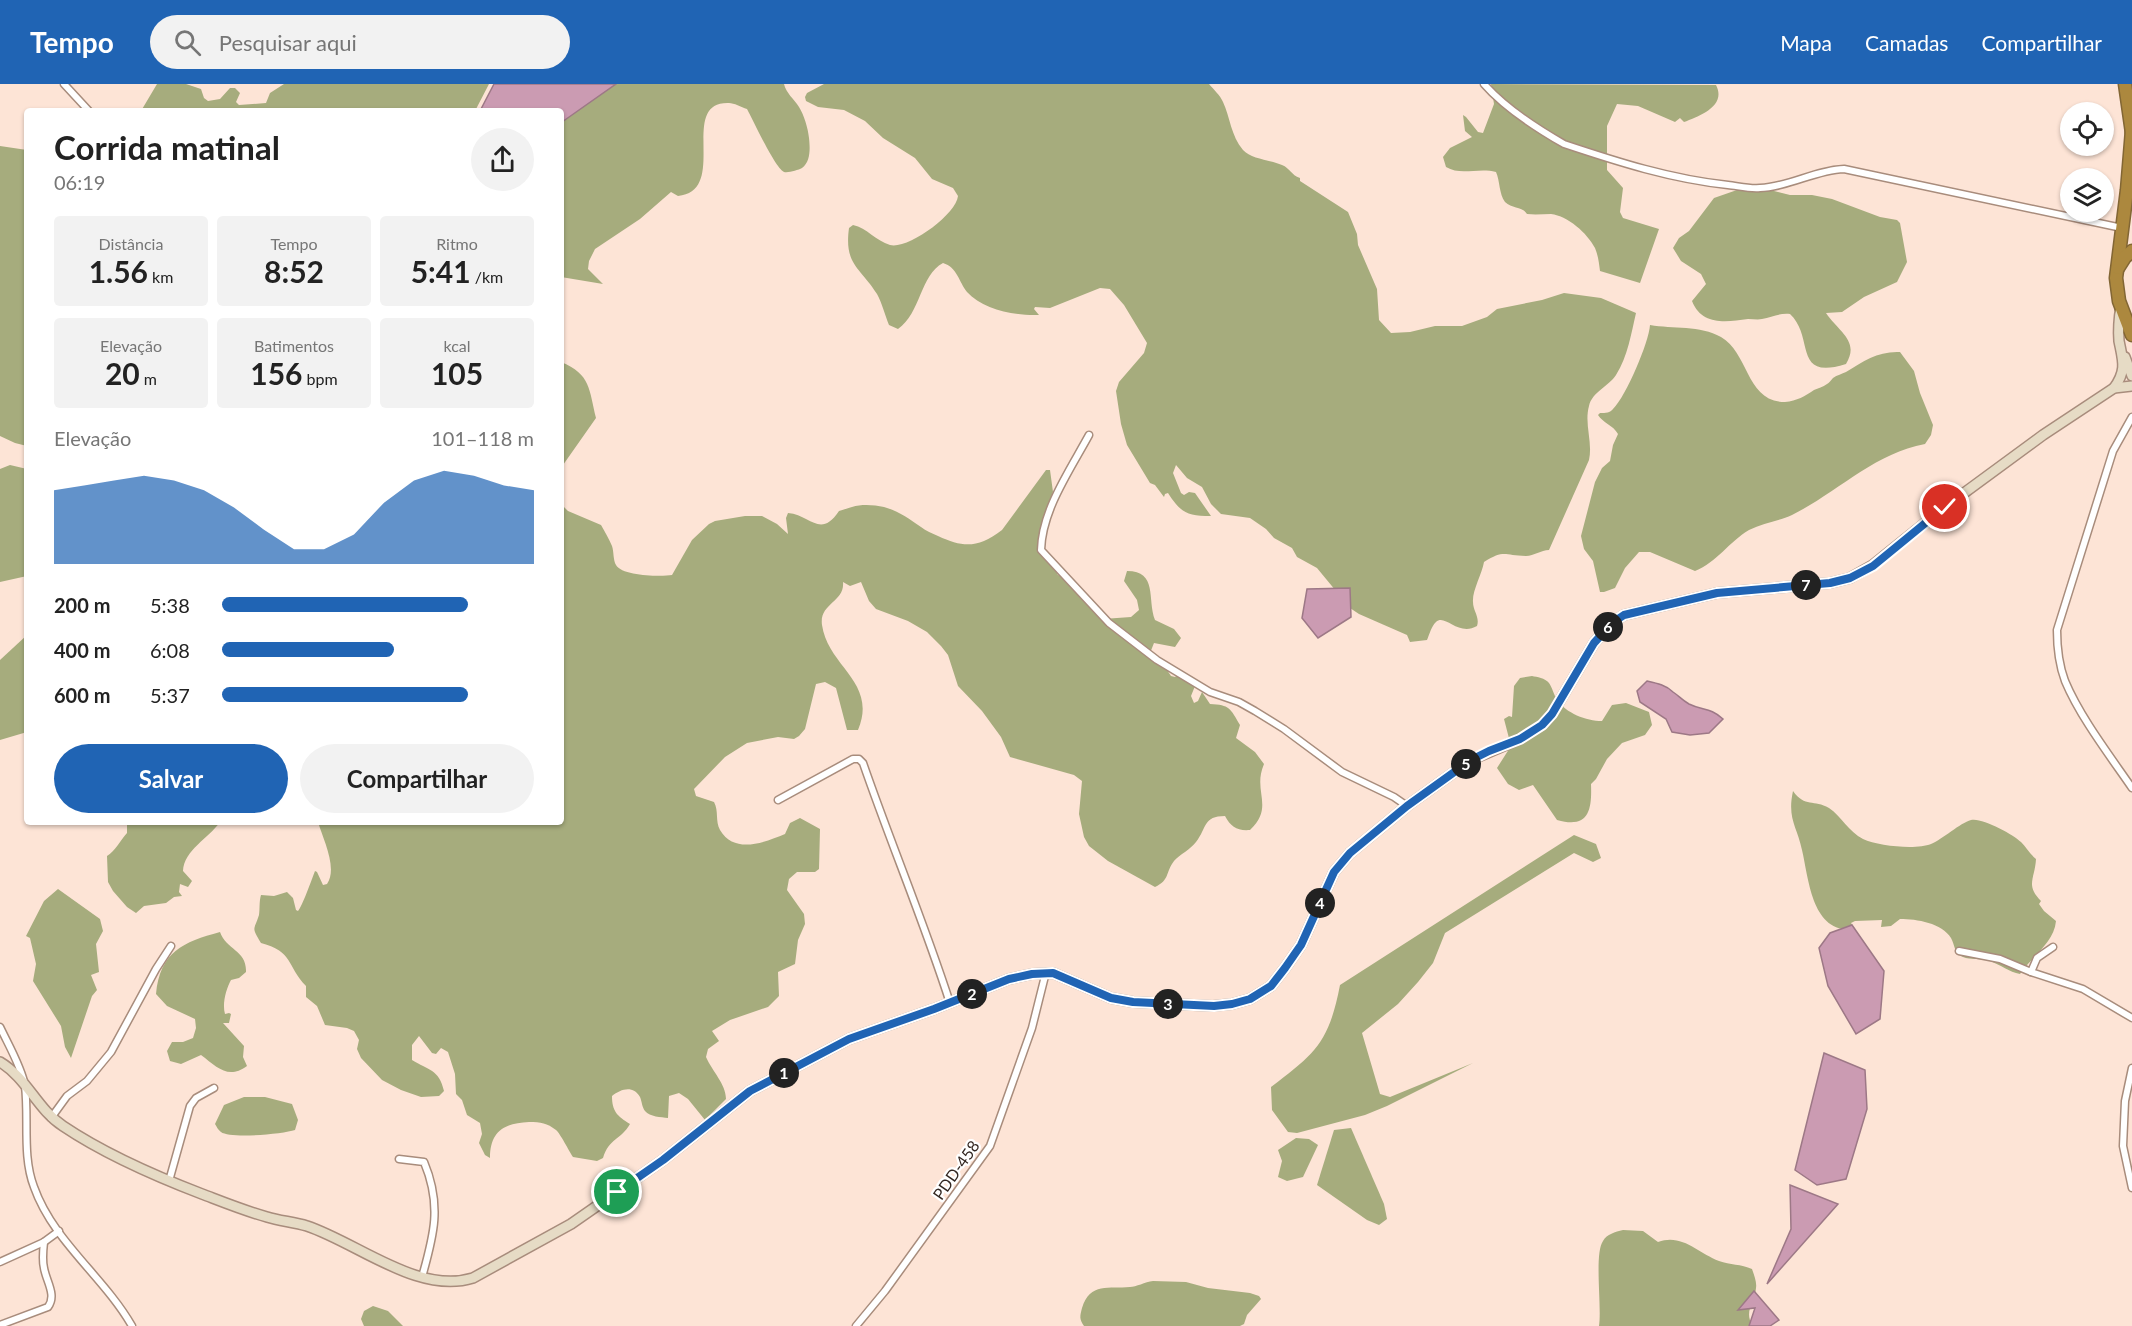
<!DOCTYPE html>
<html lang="pt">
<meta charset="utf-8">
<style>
:root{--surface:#fff;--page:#f2f2f2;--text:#222;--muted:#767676;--accent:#2064b4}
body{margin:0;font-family:Lato,sans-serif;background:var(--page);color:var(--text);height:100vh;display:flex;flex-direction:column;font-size:22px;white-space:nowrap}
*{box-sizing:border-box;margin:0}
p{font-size:20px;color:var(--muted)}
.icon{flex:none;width:33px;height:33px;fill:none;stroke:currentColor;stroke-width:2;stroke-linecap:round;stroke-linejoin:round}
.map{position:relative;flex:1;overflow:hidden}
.drawer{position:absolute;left:24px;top:24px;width:540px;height:717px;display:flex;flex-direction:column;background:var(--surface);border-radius:6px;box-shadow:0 2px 4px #0004}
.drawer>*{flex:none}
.tools{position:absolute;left:2060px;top:18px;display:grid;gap:12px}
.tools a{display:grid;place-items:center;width:54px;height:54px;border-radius:50%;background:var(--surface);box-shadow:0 2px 4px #0004;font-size:30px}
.pin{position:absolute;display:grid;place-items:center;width:51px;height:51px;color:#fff;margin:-26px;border:3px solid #fff;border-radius:50%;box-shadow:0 2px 6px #0007}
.km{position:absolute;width:30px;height:30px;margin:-15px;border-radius:50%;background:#222;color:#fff;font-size:16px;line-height:30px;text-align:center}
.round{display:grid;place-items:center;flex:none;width:63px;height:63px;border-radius:32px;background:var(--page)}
.headline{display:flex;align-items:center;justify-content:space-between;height:102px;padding:0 30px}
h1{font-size:33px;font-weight:700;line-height:45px}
.stats{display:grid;grid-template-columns:repeat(3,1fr);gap:9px;height:102px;padding:6px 30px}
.stats div{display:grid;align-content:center;border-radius:6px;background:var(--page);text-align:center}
.stats b{font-size:30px;font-weight:700}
.stats small{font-size:16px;font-weight:400}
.stats p{font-size:16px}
.chart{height:168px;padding:12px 30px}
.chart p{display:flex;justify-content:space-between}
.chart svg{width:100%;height:108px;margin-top:6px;fill:var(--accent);opacity:.7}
.primary-button{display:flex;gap:12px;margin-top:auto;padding:12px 30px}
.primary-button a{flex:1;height:69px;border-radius:36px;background:var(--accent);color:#fff;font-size:24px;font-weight:700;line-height:69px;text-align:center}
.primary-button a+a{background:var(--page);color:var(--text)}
ul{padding:0 30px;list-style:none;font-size:20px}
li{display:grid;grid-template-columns:96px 72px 1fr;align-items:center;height:45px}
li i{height:15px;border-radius:8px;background:var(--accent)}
header{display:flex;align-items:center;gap:36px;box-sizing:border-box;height:84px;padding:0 30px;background:var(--accent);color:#fff}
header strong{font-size:28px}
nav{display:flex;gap:33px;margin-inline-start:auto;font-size:21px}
.search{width:420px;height:54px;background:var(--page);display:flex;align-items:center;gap:15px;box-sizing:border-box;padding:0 21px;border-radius:33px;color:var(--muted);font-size:22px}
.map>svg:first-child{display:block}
</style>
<header>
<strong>Tempo</strong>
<div class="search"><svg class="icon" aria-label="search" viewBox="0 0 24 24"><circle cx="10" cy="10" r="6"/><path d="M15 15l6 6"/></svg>Pesquisar aqui</div>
<nav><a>Mapa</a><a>Camadas</a><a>Compartilhar</a></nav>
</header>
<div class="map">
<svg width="2132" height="1242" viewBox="0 0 2132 1242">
<rect width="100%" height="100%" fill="#fde4d6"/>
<!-- forest -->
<g fill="#a6ac7d">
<path d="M 157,0 L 186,0 L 201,5 L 204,14 L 208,17 L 220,15 L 230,4 L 235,4 L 240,9 L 236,18 L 239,21 L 266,19 L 270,9 L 284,0 L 489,0 L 475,27 L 141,27 Z"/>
<path d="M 609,0 L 784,0 C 786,9 794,15 799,23 C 804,31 808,44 809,54 C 810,63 811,78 802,84 C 798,86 789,89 784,88 C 775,84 753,36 747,25 C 741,23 734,19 729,19 C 677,17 730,107 678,112 L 671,108 L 640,135 L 595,165 L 589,177 L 588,185 L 603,200 L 561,193 L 561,27 L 546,27 Z"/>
<path d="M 824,0 L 1209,0 C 1214,6 1220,11 1223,18 C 1230,33 1231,52 1243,66 C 1251,75 1270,76 1282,81 C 1290,84 1291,91 1300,94 L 1300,97 L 1348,128 L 1357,150 L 1358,161 L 1377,205 L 1379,236 L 1391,249 L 1410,248 L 1435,242 L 1462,242 L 1487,233 L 1497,225 L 1542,216 L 1564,209 L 1601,214 L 1636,229 C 1631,250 1628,272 1616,291 C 1609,302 1592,308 1589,322 C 1584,340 1593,358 1589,376 L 1549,466 C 1541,466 1534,472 1526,472 C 1504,472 1505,465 1484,478 C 1482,490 1472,507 1473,518 C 1473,527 1480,533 1477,542 C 1458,553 1445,529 1436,538 C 1432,541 1429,551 1427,556 L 1410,558 L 1407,551 L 1359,530 L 1350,524 L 1317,484 L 1297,473 L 1292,464 L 1274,454 L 1266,445 L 1250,434 L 1221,430 L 1211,420 L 1202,403 L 1187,394 L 1176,381 L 1173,389 L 1181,409 L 1184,411 L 1189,408 L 1195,409 L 1211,432 C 1187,432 1181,429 1168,409 L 1165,410 L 1164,413 L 1155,401 L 1150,399 L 1127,361 L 1121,340 L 1116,307 L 1119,298 L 1144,269 L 1147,259 L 1124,221 L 1110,205 L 1100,204 L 1050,224 L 1035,223 L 1034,225 L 1039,231 C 1016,232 983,226 967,208 C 959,198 957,183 943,179 C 920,191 921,229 898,245 L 889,241 C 885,231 882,219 877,210 C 860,183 844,181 849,144 L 853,141 C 867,144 876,157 890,161 C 907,166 956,131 958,112 L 953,104 L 932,95 L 915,74 L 883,54 L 865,37 L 844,26 L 818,23 L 806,17 L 805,13 L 807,9 Z"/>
<path d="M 1491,0 L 1716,1 C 1727,22 1699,32 1684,38 L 1680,34 L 1675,38 L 1638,22 L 1617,20 L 1607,42 L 1607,86 L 1623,104 L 1620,128 L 1623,134 L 1659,145 L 1640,199 L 1600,187 C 1599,179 1598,171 1595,164 C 1587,149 1568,132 1551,130 C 1543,130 1536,131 1527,130 C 1522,122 1512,125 1505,118 C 1499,110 1500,97 1496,88 C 1479,83 1461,92 1446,83 L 1443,73 L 1450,64 L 1472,53 L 1465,47 L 1463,31 L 1466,33 L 1478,48 L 1483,49 L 1494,20 Z"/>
<path d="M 0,62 L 27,66 L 27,362 L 15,359 L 0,352 Z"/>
<path d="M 1737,106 L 1770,106 L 1790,111 L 1812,111 L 1832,115 L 1880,133 L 1897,136 L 1900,139 L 1907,178 L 1897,198 L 1864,213 L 1842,228 L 1826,229 C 1839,248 1860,257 1846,280 C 1792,297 1815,253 1790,230 C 1779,229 1772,233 1762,235 C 1758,236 1753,235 1748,235 C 1726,238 1702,242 1692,217 L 1706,200 L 1701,190 L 1681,177 L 1673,164 L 1679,154 L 1689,147 L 1714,114 Z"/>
<path d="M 1650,241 C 1673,245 1700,241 1721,253 C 1749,269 1746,318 1785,318 C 1797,317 1805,312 1814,306 C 1818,304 1823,303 1827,300 C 1829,299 1831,296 1833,294 C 1837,291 1842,290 1846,288 C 1864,277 1878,267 1900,268 L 1914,287 L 1920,309 L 1933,341 L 1931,351 L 1925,360 C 1873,370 1838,408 1792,431 C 1779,437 1763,439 1749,446 C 1729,458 1717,478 1695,487 L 1650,468 L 1639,468 L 1625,484 L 1615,504 L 1604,508 L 1600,508 L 1593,477 L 1584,465 L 1581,452 L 1595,398 L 1602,384 L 1610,377 L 1613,361 L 1618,350 C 1613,341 1603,339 1598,331 L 1600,329 C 1606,329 1610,329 1613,325 C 1626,312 1649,258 1650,241 Z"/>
<path d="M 561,278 C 591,290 589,306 596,334 L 563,381 L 561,388 Z"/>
<path d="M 10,381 L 27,385 L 27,492 L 0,498 L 0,385 Z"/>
<path d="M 1046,386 L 1050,386 L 1053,408 L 1044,433 L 1044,467 L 1058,491 L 1071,495 L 1103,535 L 1131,533 L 1139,526 L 1137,516 L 1124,497 L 1127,487 C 1158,487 1147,515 1155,536 L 1174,545 L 1181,554 L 1175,563 L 1154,559 L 1150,569 L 1165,583 L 1171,592 L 1175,593 L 1179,590 L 1195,602 L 1191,612 L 1194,619 L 1198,617 L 1202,608 L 1210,620 C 1230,621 1230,624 1240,641 L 1236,654 L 1255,668 L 1264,680 C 1252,708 1275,722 1250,746 C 1237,747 1231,743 1225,732 C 1203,732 1207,744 1196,758 C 1190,766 1180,770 1174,777 C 1165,789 1170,796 1155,803 L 1108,777 L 1089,762 L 1084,753 L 1079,730 L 1082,697 L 1074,691 L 1010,673 L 1001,653 L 982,627 L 958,602 L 948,571 L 941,562 L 927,548 L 908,537 L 876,525 L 869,517 L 861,498 L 850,502 L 843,498 C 845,518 819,519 822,541 C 828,583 878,598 858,646 L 847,646 L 836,604 L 825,598 L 816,600 L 805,645 L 799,652 L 794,655 L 778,653 L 747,659 L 725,673 L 694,705 L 696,712 L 714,718 C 719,727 715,737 720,746 C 735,771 765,758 785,750 L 790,739 L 800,734 L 820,745 L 819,785 L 815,788 L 797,788 L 789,795 L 787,806 L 804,830 L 805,840 L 798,856 L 795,880 L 778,888 L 779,912 L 768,923 L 730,936 L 712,947 L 719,957 L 708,965 L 706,973 C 712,987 726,1000 726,1015 L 705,1036 L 688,1015 L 679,1009 L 669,1012 L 668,1034 C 661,1033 650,1033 645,1027 C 642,1023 642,1018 640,1013 C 633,1001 621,1005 612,1012 C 612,1027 617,1032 630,1040 C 621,1056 609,1054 603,1074 L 597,1077 L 573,1073 C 569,1067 560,1049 556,1046 C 547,1039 541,1038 529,1038 C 505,1039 490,1047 490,1074 L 485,1071 L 479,1059 L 482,1050 L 480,1039 L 467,1031 L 462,1016 L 456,1010 L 455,990 L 448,968 L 441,964 L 436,970 L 432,969 L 419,952 L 412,961 L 412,976 C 428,986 439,985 444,1007 L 439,1012 L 421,1013 L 401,1006 L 382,996 L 361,974 L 357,965 L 359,956 L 354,947 L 347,944 L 325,941 L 317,922 L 306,913 L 306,902 C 286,881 294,868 261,859 C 251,842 254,847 259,831 C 260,824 259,818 261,811 L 274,812 L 287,808 L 293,814 L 296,826 L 298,827 C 302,823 312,795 315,787 L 317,788 L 323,801 L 327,800 C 338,784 323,755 318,738 L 561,738 L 561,420 L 568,427 L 601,441 C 605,448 609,455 612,462 C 614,468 613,476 616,481 C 622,492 661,493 672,491 L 692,456 L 709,440 L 715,437 L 745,432 L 762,432 L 777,440 L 788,450 L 786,434 L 788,429 C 811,431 820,455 839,427 C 844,426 847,424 852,423 C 862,420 874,421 884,423 C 899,427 909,435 921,443 C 926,447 932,449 938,452 C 964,464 978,464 1002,446 Z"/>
<path d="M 27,551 L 27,648 L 0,656 L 0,576 Z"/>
<path d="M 1532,592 C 1537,593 1545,594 1549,599 C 1552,603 1554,611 1557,616 C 1566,629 1586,637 1602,637 L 1612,621 L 1626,619 L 1649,628 L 1652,641 L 1645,651 L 1622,659 L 1607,675 L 1596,695 L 1591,700 C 1592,726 1589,745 1557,736 L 1533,701 L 1519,706 L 1508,700 L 1497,684 L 1511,662 L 1504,635 L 1509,632 L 1512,633 L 1514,602 L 1520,594 Z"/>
<path d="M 1793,707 C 1805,724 1814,715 1829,724 C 1841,732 1849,748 1863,755 C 1878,762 1916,766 1931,760 C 1943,755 1960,739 1971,736 C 1981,733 2013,750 2021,758 C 2026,763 2030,770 2036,775 C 2035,795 2025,801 2041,817 L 2039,820 L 2044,827 L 2056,837 C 2054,859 2032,872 2020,890 C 2009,888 2001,881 1990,877 C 1982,874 1970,876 1963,873 C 1954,870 1955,861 1951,854 C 1942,839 1917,835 1900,835 L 1891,842 L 1881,843 L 1882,836 L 1855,837 L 1851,839 L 1855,845 C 1812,851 1809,796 1802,766 C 1797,742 1787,735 1793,707 Z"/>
<path d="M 127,738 L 220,738 C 209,754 184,766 183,787 L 192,797 L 188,803 L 180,800 L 179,808 L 182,812 L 174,813 L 166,819 L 144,822 L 136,829 L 127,823 L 113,807 L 108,798 L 107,772 C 115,767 120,757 127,749 Z"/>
<path d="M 1574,751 L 1596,760 L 1601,774 L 1593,778 L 1574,769 L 1445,849 L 1433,879 L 1418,898 L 1398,920 L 1362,949 L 1380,1010 L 1390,1013 L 1473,979 L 1387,1022 L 1365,1031 L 1297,1049 L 1288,1048 L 1272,1026 L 1271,1003 C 1316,969 1329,958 1340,901 Z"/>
<path d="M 58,805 L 100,835 L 103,847 L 96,860 L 99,888 L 91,891 L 97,906 L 92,912 L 71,974 L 65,963 L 61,942 L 33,897 L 36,880 L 30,854 L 26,852 L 44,817 Z"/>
<path d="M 220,848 C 226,866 247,866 246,888 L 239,894 L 231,896 C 226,905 222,920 225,930 L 229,929 L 231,930 L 229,939 L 223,939 L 244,962 L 243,973 L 247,982 C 228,996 217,983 201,971 L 181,980 L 170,977 L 167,967 L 172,958 L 183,958 L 193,954 L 196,944 L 195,935 L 167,922 L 156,910 C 160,868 183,858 220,848 Z"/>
<path d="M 244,1013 L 265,1013 L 292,1020 L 298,1036 L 295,1046 C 283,1050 230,1055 221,1048 C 218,1046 217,1043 215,1040 L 224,1021 Z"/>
<path d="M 1351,1044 L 1384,1120 L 1387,1135 L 1379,1141 L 1367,1136 L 1317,1101 L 1334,1046 Z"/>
<path d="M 1296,1054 L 1309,1055 L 1318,1061 L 1303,1093 L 1287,1097 L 1278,1093 L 1282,1077 L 1278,1066 Z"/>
<path d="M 1623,1146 L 1643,1147 L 1658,1158 C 1682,1149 1698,1169 1719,1177 C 1730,1181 1741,1180 1752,1185 C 1754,1191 1757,1198 1756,1204 C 1755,1218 1743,1228 1753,1242 L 1599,1242 C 1602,1222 1594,1170 1603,1157 C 1607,1150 1615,1148 1623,1146 Z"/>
<path d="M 1153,1197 L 1186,1198 L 1208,1204 L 1250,1209 L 1259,1212 L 1261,1215 L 1247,1231 L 1244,1240 L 1240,1242 L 1084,1242 C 1079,1235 1080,1232 1082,1224 C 1090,1198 1109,1205 1130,1203 C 1136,1203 1145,1198 1153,1197 Z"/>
<path d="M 373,1222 L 388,1227 L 403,1242 L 364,1242 L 361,1235 L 364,1227 Z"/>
</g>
<!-- water -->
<g fill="#cb9bb2" stroke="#9d7886" stroke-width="1.5">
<path d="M 494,0 L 616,0 L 562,38 L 561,27 L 480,27 Z"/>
<path d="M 1350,504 L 1351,533 L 1318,554 L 1302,534 L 1307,505 Z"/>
<path d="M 1647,597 C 1656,599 1666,601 1673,608 C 1679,612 1682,616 1689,620 C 1703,627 1710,623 1723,635 L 1709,649 L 1690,651 L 1672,648 L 1666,635 L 1640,618 L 1637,607 Z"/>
<path d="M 1852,841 L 1884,887 L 1880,935 L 1856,950 L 1828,902 L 1819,864 L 1830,849 Z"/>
<path d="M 1824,969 L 1865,986 L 1867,1025 L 1846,1095 L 1817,1101 L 1795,1086 Z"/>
<path d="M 1790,1101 L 1838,1120 L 1767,1200 L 1791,1145 Z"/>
<path d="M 1754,1207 L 1779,1236 L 1770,1242 L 1749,1242 L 1755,1224 L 1738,1226 Z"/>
</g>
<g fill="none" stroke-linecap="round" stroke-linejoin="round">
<defs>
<g id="street">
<path d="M 64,0 L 89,27"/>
<path d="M 1484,0 C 1505,24 1536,44 1564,60 C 1618,78 1671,95 1728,101 C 1738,102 1749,105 1760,104 C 1789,103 1815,86 1844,85 L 2122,144"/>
<path d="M 2132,333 L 2113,367 L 2057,546 C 2057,563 2059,581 2065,597 C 2080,633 2110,672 2132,704"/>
<path d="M 1089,351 C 1070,386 1042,426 1041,466 L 1109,539 L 1157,576 L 1210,608 L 1239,618 L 1255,627 L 1284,645 L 1342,688 L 1394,713 L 1407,722"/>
<path d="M 778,716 L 853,675 L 859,675 L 863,679 C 891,760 924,838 950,919"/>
<path d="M 1959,867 L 2000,875 L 2031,888 L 2083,905 L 2132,934"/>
<path d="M 2031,888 L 2037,874 L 2053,863"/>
<path d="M 0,943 C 8,960 22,984 25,1002 C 29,1035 22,1072 34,1103 C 53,1157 104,1193 132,1242"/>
<path d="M 2132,984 L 2125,1017 L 2123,1062 L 2132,1104"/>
<path d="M 51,1034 L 67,1012 L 87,997 L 111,968 L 156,885 L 171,862"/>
<path d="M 399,1075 L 424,1078 C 442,1121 434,1151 422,1193"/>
<path d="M 169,1097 L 190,1022 L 196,1014 L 214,1004"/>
<path d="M 0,1178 L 44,1158 L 59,1147"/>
<path d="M 0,1241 L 48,1223 C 57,1211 46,1197 44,1184 C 42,1176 43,1167 44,1158"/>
<path d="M 856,1242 L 885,1207 L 990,1062 L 1032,944 L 1046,888"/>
</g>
<g id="secondary">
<path d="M 2125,273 L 2132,292"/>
<path d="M 2114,304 C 2127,286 2123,277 2119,257 C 2118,245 2119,234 2121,222"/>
<path d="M 0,978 C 27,994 37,1025 63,1042 C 106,1071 155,1092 202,1110 C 223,1118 245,1127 267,1133 C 280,1137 294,1138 307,1142 C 358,1159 418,1211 473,1194 L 571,1140 L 663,1076 L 750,1007 L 849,955 L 934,925 L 1009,895 L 1032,890 L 1053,889 L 1111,914 L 1133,918 L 1213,922 L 1232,920 L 1250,915 L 1271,902 L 1285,884 L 1301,861 L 1334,788 L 1350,769 L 1407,722 L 1471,676 L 1520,655 L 1542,641 L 1552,630 L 1594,559 L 1612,539 L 1624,531 L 1717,509 L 1830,499 L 1850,494 L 1873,481 L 1945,423 L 2043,351 L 2114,304 L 2132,302"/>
</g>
<g id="highway">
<path d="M 2125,0 L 2132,49"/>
<path d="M 2132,46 L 2127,106 L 2116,194 L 2119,217 L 2132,251"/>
<path d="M 2118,184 L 2125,173 L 2132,167"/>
</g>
</defs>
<!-- street casing -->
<use href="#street" stroke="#a88c7c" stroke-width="9"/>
<!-- secondary casing -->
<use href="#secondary" stroke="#a88c7c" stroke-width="12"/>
<!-- highway casing -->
<use href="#highway" stroke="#826634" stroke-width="15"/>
<!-- street -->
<use href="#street" stroke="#fff" stroke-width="6"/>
<!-- secondary -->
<use href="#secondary" stroke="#e6dbc5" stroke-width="9"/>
<!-- highway -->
<use href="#highway" stroke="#ac883e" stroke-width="12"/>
</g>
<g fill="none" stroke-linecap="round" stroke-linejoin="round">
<defs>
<path id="route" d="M 617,1108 L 663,1076 L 750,1007 L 849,955 L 934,925 L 1009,895 L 1032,890 L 1053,889 L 1111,914 L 1133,918 L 1214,922 L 1232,920 L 1250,915 L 1271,902 L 1285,884 L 1301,861 L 1334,788 L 1350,769 L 1407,722 L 1471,676 L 1489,667 L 1520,655 L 1542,641 L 1552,630 L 1594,559 L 1612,539 L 1624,531 L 1717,509 L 1830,499 L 1850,494 L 1873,482 L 1945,423"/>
</defs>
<!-- route casing -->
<use href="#route" stroke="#fff" stroke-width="12"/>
<!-- route -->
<use href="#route" stroke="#2064b4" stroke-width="8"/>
</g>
<g text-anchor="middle" stroke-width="4.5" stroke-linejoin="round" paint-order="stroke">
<!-- street labels -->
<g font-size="16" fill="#332721" stroke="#fff">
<text transform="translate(956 1086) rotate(-55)" y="6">PDD-458</text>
</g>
</g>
</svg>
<div class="tools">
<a><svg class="icon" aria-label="locate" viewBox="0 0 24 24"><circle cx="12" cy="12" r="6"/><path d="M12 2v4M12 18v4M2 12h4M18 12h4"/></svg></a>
<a><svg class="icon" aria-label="layers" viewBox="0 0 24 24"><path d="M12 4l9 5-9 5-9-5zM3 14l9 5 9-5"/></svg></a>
</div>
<div class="pin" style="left:617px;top:1108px;background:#1e9e55"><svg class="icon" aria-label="arrive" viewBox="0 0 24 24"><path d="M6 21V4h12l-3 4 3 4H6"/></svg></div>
<div class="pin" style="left:1945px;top:423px;background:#d93025"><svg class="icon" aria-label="check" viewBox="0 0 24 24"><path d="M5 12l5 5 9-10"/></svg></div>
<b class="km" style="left:784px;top:989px">1</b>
<b class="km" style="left:972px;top:910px">2</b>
<b class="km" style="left:1168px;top:920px">3</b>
<b class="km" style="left:1320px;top:819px">4</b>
<b class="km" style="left:1466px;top:680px">5</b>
<b class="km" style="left:1608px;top:543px">6</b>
<b class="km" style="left:1806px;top:501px">7</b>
<section class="drawer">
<div class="headline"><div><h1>Corrida matinal</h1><p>06:19</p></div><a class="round"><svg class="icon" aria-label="share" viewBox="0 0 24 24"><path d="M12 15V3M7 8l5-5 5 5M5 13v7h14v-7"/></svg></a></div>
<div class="stats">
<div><p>Distância</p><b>1.56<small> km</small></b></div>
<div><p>Tempo</p><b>8:52</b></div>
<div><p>Ritmo</p><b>5:41<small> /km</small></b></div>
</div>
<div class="stats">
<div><p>Elevação</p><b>20<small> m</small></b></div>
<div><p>Batimentos</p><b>156<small> bpm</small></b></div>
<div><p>kcal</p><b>105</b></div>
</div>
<div class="chart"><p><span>Elevação</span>101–118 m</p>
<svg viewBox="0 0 160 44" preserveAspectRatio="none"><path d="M0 44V14L10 12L20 10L30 8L40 10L50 14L60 21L70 30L80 38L90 38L100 32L110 19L120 10L130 6L140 8L150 12L160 14V44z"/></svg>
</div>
<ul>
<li><b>200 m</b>5:38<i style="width:79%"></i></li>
<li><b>400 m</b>6:08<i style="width:55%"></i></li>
<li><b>600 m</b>5:37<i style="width:79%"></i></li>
</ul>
<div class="primary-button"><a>Salvar</a><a>Compartilhar</a></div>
</section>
</div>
